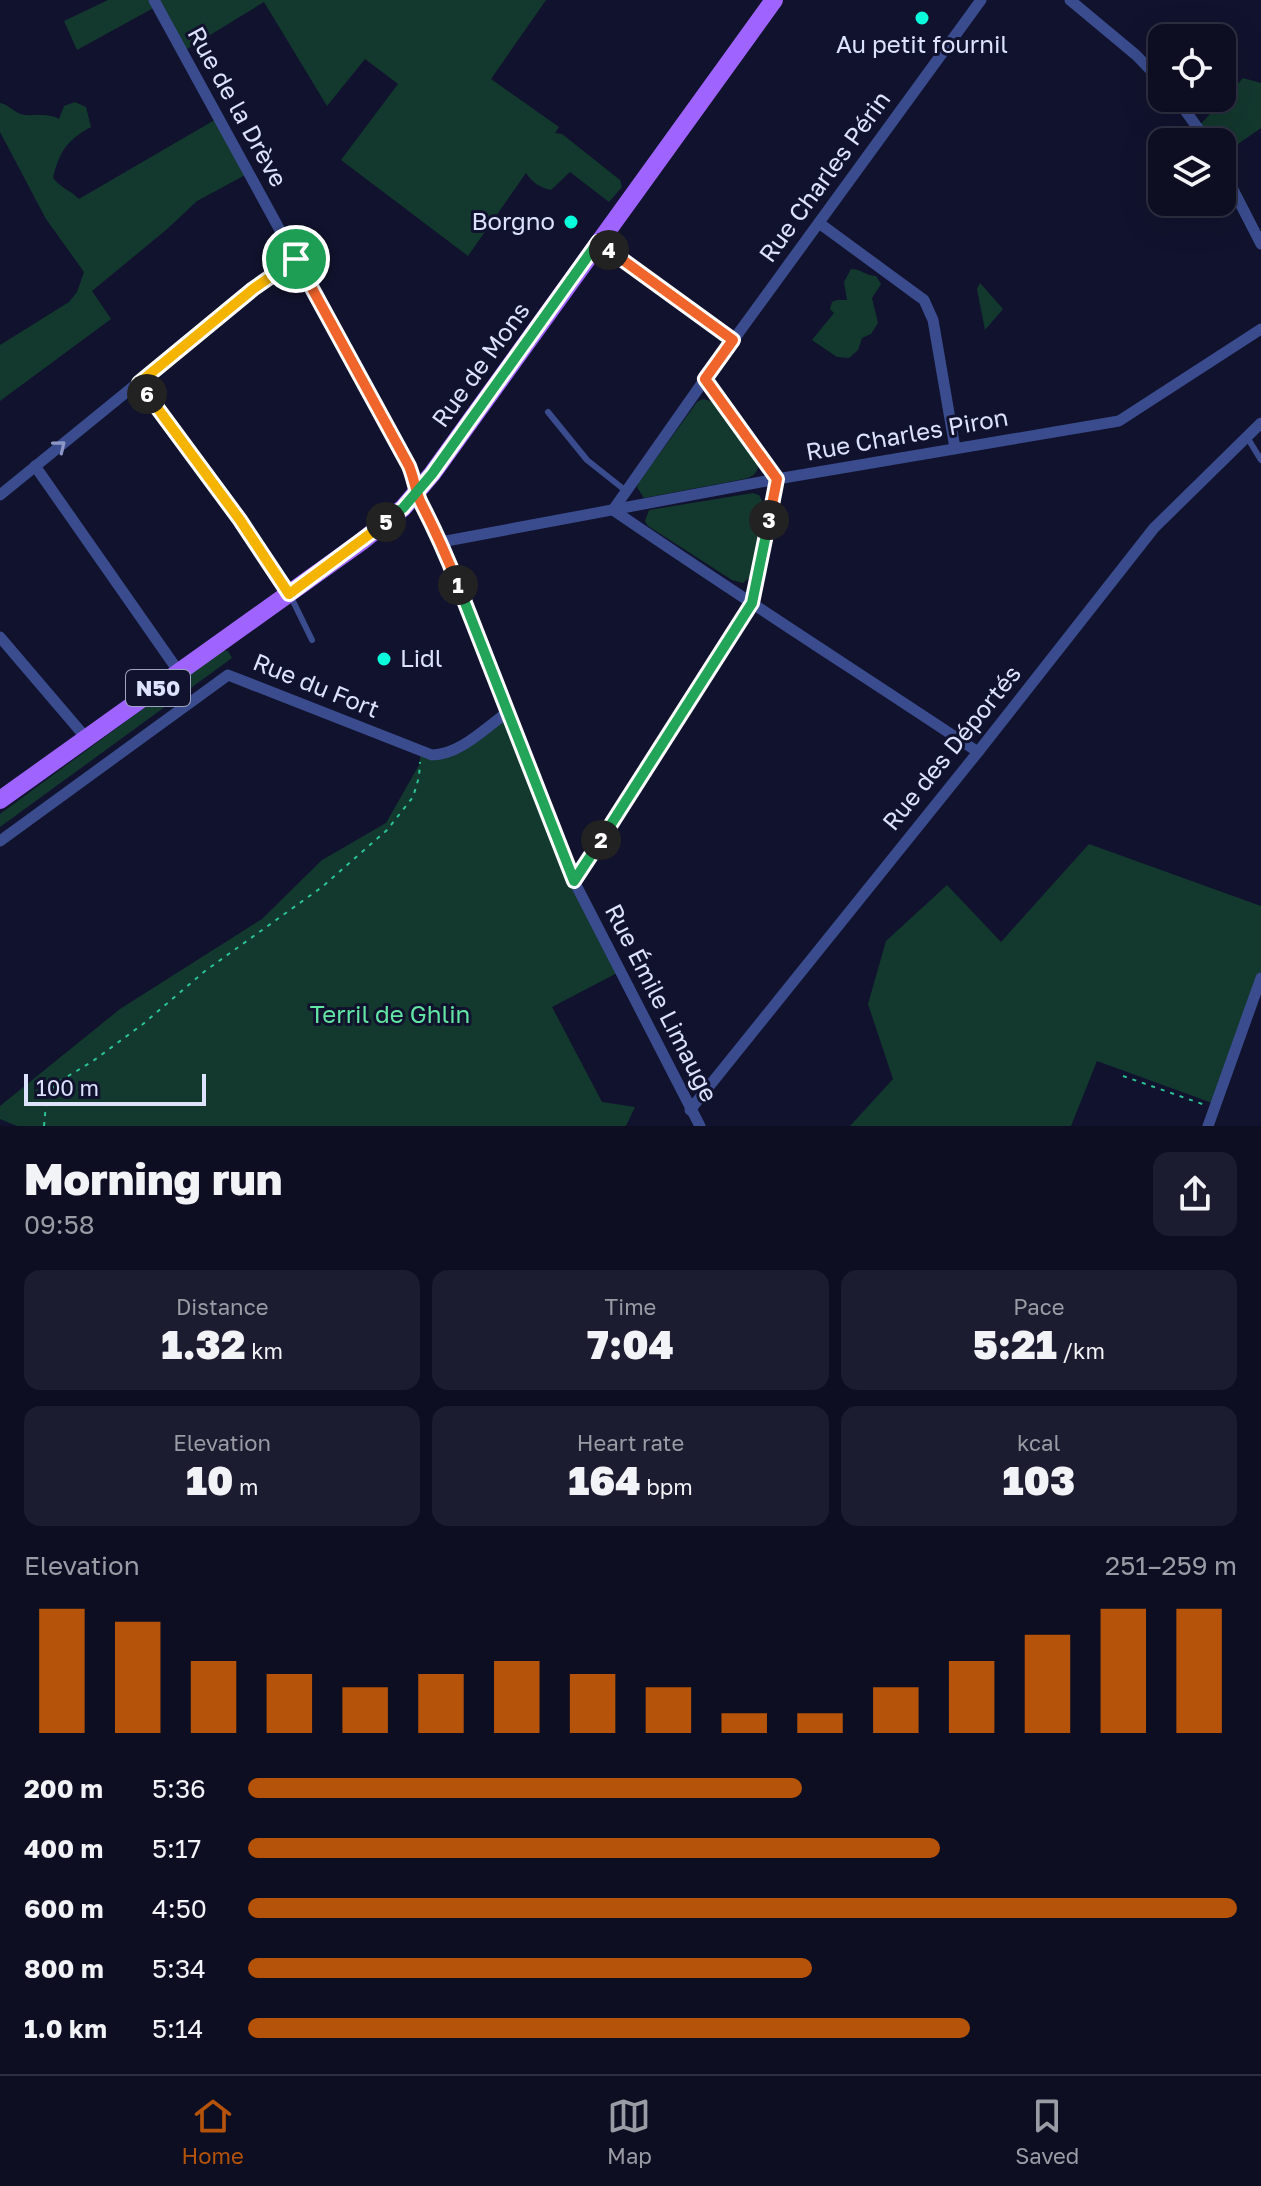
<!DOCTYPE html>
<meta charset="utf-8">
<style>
:root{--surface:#0d0e22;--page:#1b1c2f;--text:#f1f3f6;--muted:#9a9ca5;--line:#2d2e40;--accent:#b45309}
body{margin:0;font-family:"Golos Text",sans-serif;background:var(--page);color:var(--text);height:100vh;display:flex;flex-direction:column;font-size:30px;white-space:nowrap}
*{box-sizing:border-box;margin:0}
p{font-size:26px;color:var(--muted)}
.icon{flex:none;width:44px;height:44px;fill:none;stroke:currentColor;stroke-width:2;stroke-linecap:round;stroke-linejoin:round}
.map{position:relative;height:1126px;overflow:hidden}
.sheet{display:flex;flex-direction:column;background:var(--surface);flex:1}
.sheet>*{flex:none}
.fabs{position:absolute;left:1148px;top:24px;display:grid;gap:16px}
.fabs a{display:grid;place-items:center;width:88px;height:88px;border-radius:16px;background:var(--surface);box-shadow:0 8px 32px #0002,0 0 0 2px var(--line);font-size:40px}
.scale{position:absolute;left:24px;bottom:20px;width:182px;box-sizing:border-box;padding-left:8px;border:4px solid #dde2ff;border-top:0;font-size:22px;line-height:28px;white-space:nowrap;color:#dde2ff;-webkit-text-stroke:6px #11132e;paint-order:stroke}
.pin{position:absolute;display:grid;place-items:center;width:68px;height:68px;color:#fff;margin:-34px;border:4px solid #fff;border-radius:50%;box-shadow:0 2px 8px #0007}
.km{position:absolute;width:40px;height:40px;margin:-20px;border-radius:50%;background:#222;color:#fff;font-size:22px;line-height:40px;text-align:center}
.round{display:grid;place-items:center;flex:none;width:84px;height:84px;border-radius:16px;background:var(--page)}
.overview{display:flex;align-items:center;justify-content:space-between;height:136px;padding:0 24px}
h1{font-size:44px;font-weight:800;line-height:60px}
.figures{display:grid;grid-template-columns:repeat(3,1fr);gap:12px;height:136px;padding:8px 24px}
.figures div{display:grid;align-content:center;border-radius:16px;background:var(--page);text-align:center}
.figures b{font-size:40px;font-weight:800}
.figures small{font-size:22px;font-weight:400}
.figures p{font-size:22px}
.chart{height:224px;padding:16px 24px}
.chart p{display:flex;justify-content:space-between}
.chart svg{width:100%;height:144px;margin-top:8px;stroke:var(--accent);stroke-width:6}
ul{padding:0 24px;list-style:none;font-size:26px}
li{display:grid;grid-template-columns:128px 96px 1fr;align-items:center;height:60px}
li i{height:20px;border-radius:10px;background:var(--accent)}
.tab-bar{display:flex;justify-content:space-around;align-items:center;height:112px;border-top:2px solid var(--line);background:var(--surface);font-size:22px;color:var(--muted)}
.tab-bar a{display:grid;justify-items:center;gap:4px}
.tab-bar .current{color:var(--accent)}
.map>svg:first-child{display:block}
</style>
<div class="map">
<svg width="1261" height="1126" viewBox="0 0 1261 1126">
<rect width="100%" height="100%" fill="#11132e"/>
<!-- green -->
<g fill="#13382e">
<path d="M 108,0 L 546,0 L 491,79 L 559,127 L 555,133 L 562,134 L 620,180 L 622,187 L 609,202 L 570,172 L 551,190 C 540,188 532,182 526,173 L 468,256 L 341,160 L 398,84 L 365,59 L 327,106 L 264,2 L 182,52 L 157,6 L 77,50 L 64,21 Z"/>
<path d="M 1243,78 L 1261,83 L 1261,128 L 1222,155 L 1222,142 L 1208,142 L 1198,127 Z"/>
<path d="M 75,102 L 86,107 L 91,127 C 68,139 59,152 53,178 C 61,188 70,190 79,199 L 218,118 L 249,173 L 197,201 L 166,230 L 92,291 L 111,319 L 0,401 L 0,345 L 69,302 L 77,292 L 84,272 L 46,219 L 0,132 L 0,103 C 10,105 15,114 25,115 C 38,116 47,113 59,119 L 64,106 Z"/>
<path d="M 851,269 C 861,269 866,276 876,276 L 881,284 L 872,298 L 878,323 L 871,334 L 862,338 L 858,350 L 849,358 L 837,357 L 812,340 L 834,313 L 830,309 L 832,302 L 837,300 L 847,300 L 844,282 Z"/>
<path d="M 980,283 L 1003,309 L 985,330 L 977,289 Z"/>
<path d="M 703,399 L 717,403 L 759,463 C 757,474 754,476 744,479 L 644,498 L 637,487 L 639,482 L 697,402 Z"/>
<path d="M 753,493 L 759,495 L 765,506 L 750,577 L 743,583 L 732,580 L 648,526 L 645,521 L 649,510 Z"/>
<path d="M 223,650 L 228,651 L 232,658 L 0,827 L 0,814 Z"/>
<path d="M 508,712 L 549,821 L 619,972 L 552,1007 L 602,1102 L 635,1107 L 626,1126 L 17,1126 L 0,1119 L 0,1106 L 120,1009 L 262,919 L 322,860 L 386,823 L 419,765 L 421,752 L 442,755 Z"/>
<path d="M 1089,844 L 1261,906 L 1261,978 L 1215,1104 L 1097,1061 L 1071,1126 L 850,1126 L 893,1079 L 868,1004 L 886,941 L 947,885 L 1001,942 Z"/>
</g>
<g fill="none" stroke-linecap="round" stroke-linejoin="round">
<!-- path -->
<g stroke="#2cc495" stroke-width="2" stroke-dasharray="4 6" stroke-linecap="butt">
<path d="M 1123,1076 L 1205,1105"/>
<path d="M 44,1126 L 47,1093 L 60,1081 L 93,1061 L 143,1024 L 205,971 L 322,887 L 387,830 L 413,797 L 419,777 L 420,762"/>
</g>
<!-- lane -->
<g stroke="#3a4c8e" stroke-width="6">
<path d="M 548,412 L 587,460 L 626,491"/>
<path d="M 1247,437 L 1261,460"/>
<path d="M 291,597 L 312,640"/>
</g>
<!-- street -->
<g stroke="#3a4c8e" stroke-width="11">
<path d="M 154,0 L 409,466 L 418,489 L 419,500 L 441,542 L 574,881 L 700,1126"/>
<path d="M 1070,0 L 1136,55 L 1162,82"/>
<path d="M 1176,98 L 1208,142"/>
<path d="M 1222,168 L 1261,244"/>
<path d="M 819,223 L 924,300 L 933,320 L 955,448"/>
<path d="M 598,242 L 733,340"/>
<path d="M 705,379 L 981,0"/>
<path d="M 139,383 L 240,520 L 289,594"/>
<path d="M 35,466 L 179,672"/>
<path d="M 0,495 L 253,289 L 296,259"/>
<path d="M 441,542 L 777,479 L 1119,421 L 1261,329"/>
<path d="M 0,637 L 87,739"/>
<path d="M 0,841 L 228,675 L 432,755 C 460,755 486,727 508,712"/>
<path d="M 574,881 L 752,603 L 777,479 L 705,379 L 613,510 C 734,593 856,671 978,752"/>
<path d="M 690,1110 L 978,752 L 1154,528 L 1261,423"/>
<path d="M 1208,1126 L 1261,978"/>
</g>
<!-- primary -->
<path stroke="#9f64ff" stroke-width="18" d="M 0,800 L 361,542 L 403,508 L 432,474 L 774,0"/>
</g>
<!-- one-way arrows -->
<defs><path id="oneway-chevron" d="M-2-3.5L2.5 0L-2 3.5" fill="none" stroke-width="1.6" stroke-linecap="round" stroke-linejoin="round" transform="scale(2)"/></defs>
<use stroke="#8c97c6" href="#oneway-chevron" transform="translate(60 446) rotate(-39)"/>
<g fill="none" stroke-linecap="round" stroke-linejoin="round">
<defs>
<path id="split-1" d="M 296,259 L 409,466 C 414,478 416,493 421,503 C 435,530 447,557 458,585"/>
<path id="split-2" d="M 458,585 L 574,881 L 601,840"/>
<path id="split-3" d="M 601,840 L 752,603 L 769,520"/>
<path id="split-4" d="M 609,250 L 733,340 L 705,379 L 777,479 L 769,520"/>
<path id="split-5" d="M 386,522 L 403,508 L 432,474 L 598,242 L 609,250"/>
<path id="split-6" d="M 147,394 L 240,520 L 289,594 L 386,522"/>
<path id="split-7" d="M 147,394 L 139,383 L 253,289 L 296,259"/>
</defs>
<!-- split-1 casing -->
<use href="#split-1" stroke="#fff" stroke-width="16"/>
<!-- split-2 casing -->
<use href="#split-2" stroke="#fff" stroke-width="16"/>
<!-- split-3 casing -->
<use href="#split-3" stroke="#fff" stroke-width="16"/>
<!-- split-4 casing -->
<use href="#split-4" stroke="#fff" stroke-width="16"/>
<!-- split-5 casing -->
<use href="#split-5" stroke="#fff" stroke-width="16"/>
<!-- split-6 casing -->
<use href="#split-6" stroke="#fff" stroke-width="16"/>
<!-- split-7 casing -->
<use href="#split-7" stroke="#fff" stroke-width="16"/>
<!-- split-1 -->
<use href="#split-1" stroke="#f0652b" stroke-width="10"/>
<!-- split-2 -->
<use href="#split-2" stroke="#22a559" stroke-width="10"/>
<!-- split-3 -->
<use href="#split-3" stroke="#22a559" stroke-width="10"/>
<!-- split-4 -->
<use href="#split-4" stroke="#f0652b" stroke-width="10"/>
<!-- split-5 -->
<use href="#split-5" stroke="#22a559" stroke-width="10"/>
<!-- split-6 -->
<use href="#split-6" stroke="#f5b400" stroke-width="10"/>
<!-- split-7 -->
<use href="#split-7" stroke="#f5b400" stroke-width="10"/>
</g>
<!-- markers -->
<g fill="#09ffdb" stroke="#11132e" stroke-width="3">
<circle cx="922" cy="18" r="8"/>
<circle cx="571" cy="222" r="8"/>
<circle cx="384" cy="659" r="8"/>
</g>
<g text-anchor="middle" stroke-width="6" stroke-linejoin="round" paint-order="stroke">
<!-- shield labels -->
<rect fill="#11132e" stroke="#a0a4c0" stroke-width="2" x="126" y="670" width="64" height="36" rx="6"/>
<g font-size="22" font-weight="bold" fill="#dde2ff">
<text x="158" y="696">N50</text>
</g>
<!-- poi labels -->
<g font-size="24" fill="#dde2ff" stroke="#11132e">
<text x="922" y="53">Au petit fournil</text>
<text x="555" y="230" text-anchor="end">Borgno</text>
<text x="400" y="667" text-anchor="start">Lidl</text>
</g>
<!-- street labels -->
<g font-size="24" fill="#dde2ff" stroke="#11132e">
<text transform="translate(237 107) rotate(61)" y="8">Rue de la Drève</text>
<text transform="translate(825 177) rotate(-54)" y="8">Rue Charles Périn</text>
<text transform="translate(481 365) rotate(-54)" y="8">Rue de Mons</text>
<text transform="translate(907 435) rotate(-10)" y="8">Rue Charles Piron</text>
<text transform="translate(316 686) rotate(22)" y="8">Rue du Fort</text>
<text transform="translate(952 748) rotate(-51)" y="8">Rue des Déportés</text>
<text transform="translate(661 1003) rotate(63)" y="8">Rue Émile Limauge</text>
</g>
<!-- park labels -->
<g font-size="24" fill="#62e6a4" stroke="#11132e">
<text x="390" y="1023">Terril de Ghlin</text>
</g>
</g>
</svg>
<div class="fabs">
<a><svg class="icon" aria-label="locate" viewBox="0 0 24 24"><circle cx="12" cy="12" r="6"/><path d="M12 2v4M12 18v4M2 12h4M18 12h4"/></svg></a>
<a><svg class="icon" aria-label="layers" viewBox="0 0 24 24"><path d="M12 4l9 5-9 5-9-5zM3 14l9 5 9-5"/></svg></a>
</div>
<div class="scale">100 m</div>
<div class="pin" style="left:296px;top:259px;background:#1e9e55"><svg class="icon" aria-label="arrive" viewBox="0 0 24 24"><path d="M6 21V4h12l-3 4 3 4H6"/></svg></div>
<b class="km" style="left:458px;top:585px">1</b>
<b class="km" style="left:601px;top:840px">2</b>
<b class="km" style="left:769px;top:520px">3</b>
<b class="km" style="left:609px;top:250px">4</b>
<b class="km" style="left:386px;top:522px">5</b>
<b class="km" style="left:147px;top:394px">6</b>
</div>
<section class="sheet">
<div class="overview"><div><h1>Morning run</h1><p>09:58</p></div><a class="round"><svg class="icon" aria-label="share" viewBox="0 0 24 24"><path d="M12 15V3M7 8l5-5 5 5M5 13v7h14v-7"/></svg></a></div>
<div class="figures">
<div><p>Distance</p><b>1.32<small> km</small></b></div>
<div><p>Time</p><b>7:04</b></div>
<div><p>Pace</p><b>5:21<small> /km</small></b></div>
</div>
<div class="figures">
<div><p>Elevation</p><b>10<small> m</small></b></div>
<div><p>Heart rate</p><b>164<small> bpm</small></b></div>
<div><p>kcal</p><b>103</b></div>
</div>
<div class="chart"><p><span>Elevation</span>251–259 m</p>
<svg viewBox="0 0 160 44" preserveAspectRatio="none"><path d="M5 44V6M15 44V10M25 44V22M35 44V26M45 44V30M55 44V26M65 44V22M75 44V26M85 44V30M95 44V38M105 44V38M115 44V30M125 44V22M135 44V14M145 44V6M155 44V6"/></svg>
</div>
<ul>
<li><b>200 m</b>5:36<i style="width:56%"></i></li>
<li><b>400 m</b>5:17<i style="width:70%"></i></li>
<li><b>600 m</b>4:50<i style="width:100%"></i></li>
<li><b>800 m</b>5:34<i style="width:57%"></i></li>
<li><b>1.0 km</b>5:14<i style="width:73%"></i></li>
</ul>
</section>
<nav class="tab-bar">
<a class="current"><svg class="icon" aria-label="home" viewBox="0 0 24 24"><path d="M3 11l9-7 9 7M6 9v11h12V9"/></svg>Home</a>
<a><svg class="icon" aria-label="map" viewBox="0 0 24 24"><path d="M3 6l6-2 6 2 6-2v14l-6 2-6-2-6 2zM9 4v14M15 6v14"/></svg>Map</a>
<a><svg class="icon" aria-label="saved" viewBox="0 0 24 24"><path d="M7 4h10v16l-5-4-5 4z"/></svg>Saved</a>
</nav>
